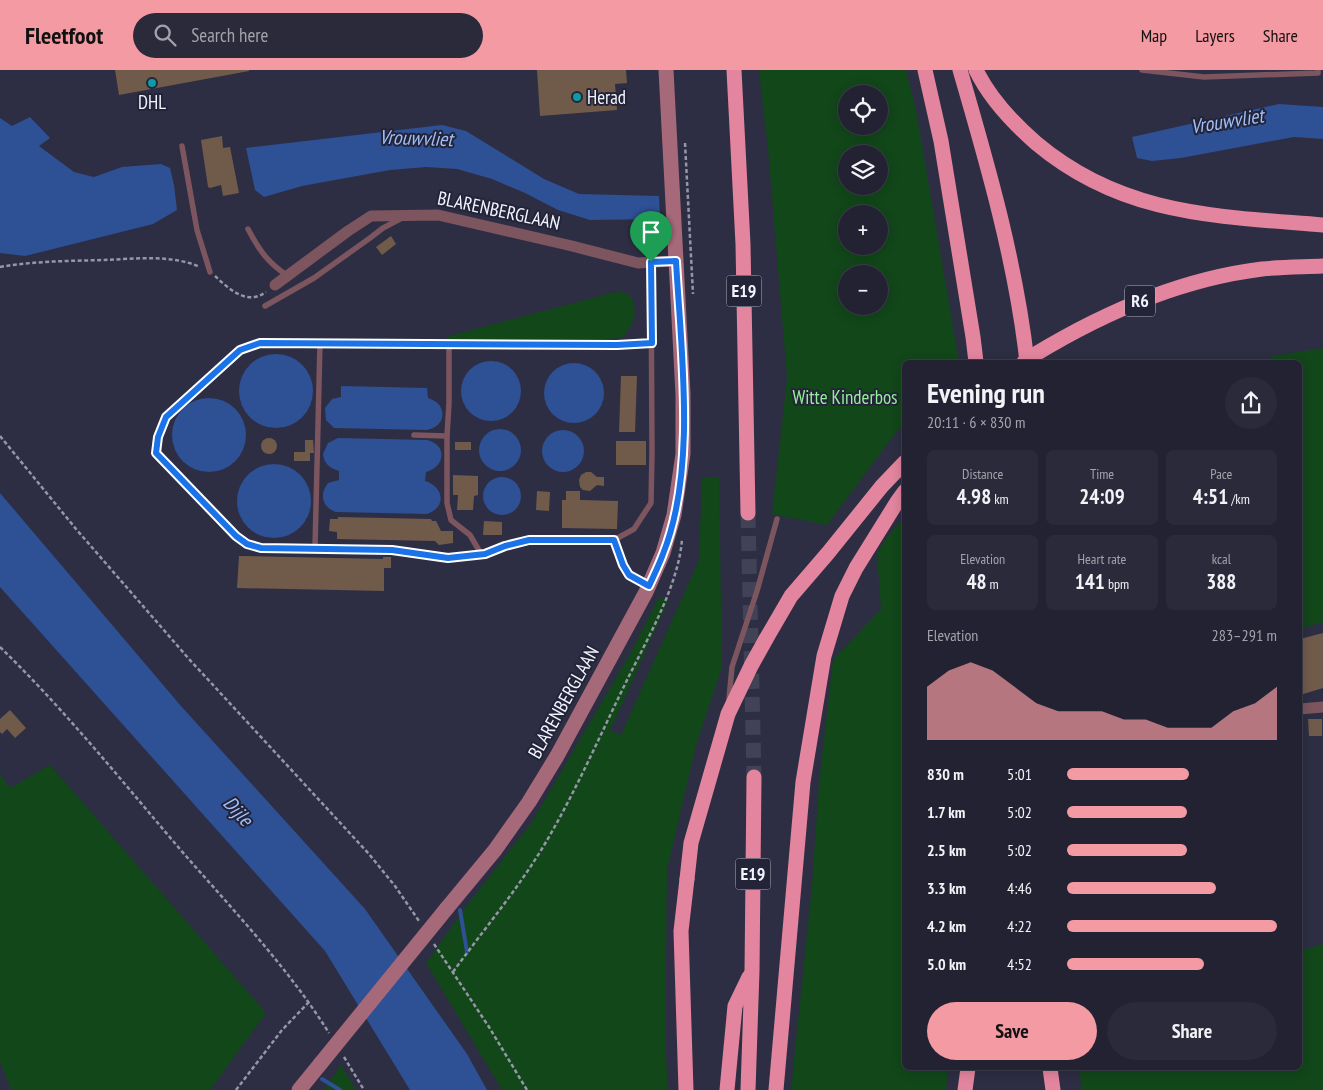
<!DOCTYPE html>
<meta charset="utf-8">
<style>
:root{--surface:#222232;--page:#2a2a3a;--text:#f1f3f6;--muted:#a2a4ac;--line:#3f3f4d;--accent:#f49aa2}
body{margin:0;font-family:"PT Sans Narrow",sans-serif;background:var(--page);color:var(--text);height:100vh;display:flex;flex-direction:column;font-size:19px;white-space:nowrap}
*{box-sizing:border-box;margin:0}
p{font-size:16px;color:var(--muted)}
.icon{flex:none;width:28px;height:28px;fill:none;stroke:currentColor;stroke-width:2;stroke-linecap:round;stroke-linejoin:round}
.map{position:relative;flex:1;overflow:hidden}
.side{position:absolute;left:902px;top:290px;width:400px;height:710px;display:flex;flex-direction:column;background:var(--surface);border-radius:8px;box-shadow:0 2px 12px #0003,0 0 0 1px var(--line)}
.side>*{flex:none}
.tools{position:absolute;left:838px;top:15px;display:grid;gap:10px}
.tools a{display:grid;place-items:center;width:50px;height:50px;border-radius:50%;background:var(--surface);box-shadow:0 2px 12px #0003,0 0 0 1px var(--line);font-size:25px}
.pin{position:absolute;display:grid;place-items:center;width:42px;height:42px;color:#fff;margin:-51px -21px;border-radius:50% 50% 50% 0;rotate:-45deg;box-shadow:0 0 5px #0007}
.pin .icon{rotate:45deg}
.round{display:grid;place-items:center;flex:none;width:52px;height:52px;border-radius:26px;background:var(--page)}
.summary{display:flex;align-items:center;justify-content:space-between;height:85px;padding:0 25px}
h1{font-size:28px;font-weight:800;line-height:38px}
.metrics{display:grid;grid-template-columns:repeat(3,1fr);gap:8px;height:85px;padding:5px 25px}
.metrics div{display:grid;align-content:center;border-radius:8px;background:var(--page);text-align:center}
.metrics b{font-size:21px;font-weight:800}
.metrics small{font-size:14px;font-weight:400}
.metrics p{font-size:14px}
.chart{height:140px;padding:10px 25px}
.chart p{display:flex;justify-content:space-between}
.chart svg{width:100%;height:90px;margin-top:5px;fill:var(--accent);opacity:.7}
.button{display:flex;gap:10px;margin-top:auto;padding:10px 25px}
.button a{flex:1;height:58px;border-radius:30px;background:var(--accent);color:#111;font-size:20px;font-weight:800;line-height:58px;text-align:center}
.button a+a{background:var(--page);color:var(--text)}
ul{padding:0 25px;list-style:none;font-size:16px}
li{display:grid;grid-template-columns:80px 60px 1fr;align-items:center;height:38px}
li i{height:12px;border-radius:6px;background:var(--accent)}
header{display:flex;align-items:center;gap:30px;box-sizing:border-box;height:70px;padding:0 25px;background:var(--accent);color:#111}
header strong{font-size:24px}
nav{display:flex;gap:28px;margin-inline-start:auto;font-size:18px}
.search{width:350px;height:45px;background:var(--page);display:flex;align-items:center;gap:12px;box-sizing:border-box;padding:0 18px;border-radius:28px;color:var(--muted);font-size:19px}
.map>svg:first-child{display:block}
</style>
<header>
<strong>Fleetfoot</strong>
<div class="search"><svg class="icon" aria-label="search" viewBox="0 0 24 24"><circle cx="10" cy="10" r="6"/><path d="M15 15l6 6"/></svg>Search here</div>
<nav><a>Map</a><a>Layers</a><a>Share</a></nav>
</header>
<div class="map">
<svg width="1323" height="1020" viewBox="0 0 1323 1020">
<rect width="100%" height="100%" fill="#2d2e43"/>
<!-- green -->
<g fill="#12471a" fill-rule="evenodd">
<path d="M 759,0 L 906,0 L 916,40 L 959,292 L 905,292 L 905,353 L 894,365 L 827,455 L 772,444 L 787,308 L 769,89 ZM 846,24 L 879,24 L 879,56 L 846,56 ZM 846,84 L 879,84 L 879,116 L 846,116 ZM 846,144 L 879,144 L 879,176 L 846,176 ZM 846,204 L 879,204 L 879,236 L 846,236 Z"/>
<path d="M 619,221 L 630,225 C 639,239 634,255 623,267 L 591,272 L 448,269 L 449,266 Z"/>
<path d="M 1323,278 L 1323,552 L 1300,559 L 1300,292 L 1270,292 L 1272,286 Z"/>
<path d="M 719,407 L 722,597 L 696,675 L 667,800 L 665,972 L 668,1020 L 502,1020 L 426,893 L 465,838 L 532,752 L 631,582 L 659,527 L 668,531 L 610,661 L 621,665 L 699,490 L 702,408 Z"/>
<path d="M 905,447 L 905,998 L 948,998 L 946,1020 L 791,1020 L 812,815 L 819,713 L 833,590 L 881,539 L 877,484 L 885,469 Z"/>
<path d="M 50,695 L 266,943 L 210,1020 L 10,1020 L 11,1019 L 0,992 L 0,704 L 10,718 Z"/>
<path d="M 1323,874 L 1323,1020 L 1081,1020 L 1080,998 L 1300,998 L 1300,881 Z"/>
<path d="M 341,995 L 356,1020 L 324,1020 Z"/>
</g>
<!-- water -->
<g fill="#2e5094">
<path d="M 1279,34 L 1323,37 L 1323,69 L 1294,67 L 1181,88 L 1152,91 L 1137,88 L 1132,67 Z"/>
<path d="M 30,47 L 50,68 L 39,76 L 74,102 L 94,107 L 122,97 L 161,94 L 170,98 L 174,115 L 177,140 L 153,154 L 25,186 L 0,183 L 0,48 L 12,56 Z"/>
<path d="M 442,55 L 466,61 L 544,109 L 579,124 L 659,126 L 660,149 L 590,150 L 558,140 L 525,123 L 492,109 L 457,99 L 426,97 L 390,100 L 302,116 L 264,127 L 255,120 L 246,78 Z"/>
<circle cx="276" cy="321" r="37"/>
<circle cx="491" cy="321" r="30"/>
<circle cx="574" cy="323" r="30"/>
<path d="M 341,316 L 427,318 L 428,328 C 447,333 448,356 427,360 L 334,358 L 326,350 L 325,338 L 332,329 L 341,327 Z"/>
<circle cx="209" cy="365" r="37"/>
<circle cx="500" cy="380" r="21"/>
<circle cx="563" cy="381" r="21"/>
<path d="M 338,368 L 427,370 C 448,375 445,397 426,402 L 425,411 C 444,417 447,437 427,444 L 336,442 C 322,437 319,424 328,413 L 339,410 L 339,401 C 330,398 324,394 323,384 L 328,373 Z"/>
<circle cx="274" cy="431" r="37"/>
<circle cx="502" cy="426" r="19"/>
<path d="M 0,423 L 181,636 L 365,839 L 467,984 L 487,1020 L 410,1020 L 325,881 L 0,517 Z"/>
</g>
<g fill="none" stroke-linecap="round" stroke-linejoin="round">
<!-- stream -->
<g stroke="#2e5094" stroke-width="4">
<path d="M 460,840 L 467,882"/>
<path d="M 322,1009 L 340,1020"/>
</g>
</g>
<!-- building -->
<g fill="#705b4b">
<path d="M 115,0 L 249,0 L 249,1 L 119,25 Z"/>
<path d="M 537,0 L 626,0 L 627,13 L 615,14 L 617,40 L 540,46 Z"/>
<path d="M 222,66 L 223,78 L 230,77 L 239,123 L 223,126 L 221,115 L 210,118 L 208,117 L 201,70 Z"/>
<path d="M 391,166 L 396,174 L 382,185 L 376,177 Z"/>
<path d="M 621,306 L 637,306 L 635,362 L 619,362 Z"/>
<circle cx="269" cy="376" r="8"/>
<path d="M 305,370 L 313,370 L 314,383 L 310,383 L 310,391 L 294,391 L 294,382 L 305,382 Z"/>
<rect x="616" y="371" width="30" height="24"/>
<rect x="455" y="372" width="16" height="8"/>
<path d="M 586,402 L 591,402 L 597,407 L 604,407 L 604,416 L 597,415 L 590,421 L 583,420 L 580,417 L 579,410 L 581,405 Z"/>
<path d="M 453,405 L 478,406 L 478,425 L 474,426 L 473,440 L 457,440 L 458,425 L 453,425 Z"/>
<path d="M 537,421 L 550,422 L 549,441 L 536,440 Z"/>
<path d="M 566,421 L 580,421 L 580,430 L 618,431 L 617,459 L 562,458 L 562,430 L 566,430 Z"/>
<path d="M 338,447 L 431,449 L 432,451 L 436,451 L 441,461 L 453,461 L 453,473 L 439,475 L 435,471 L 337,469 L 337,462 L 329,461 L 330,449 L 338,449 Z"/>
<path d="M 484,451 L 502,452 L 502,465 L 483,465 Z"/>
<path d="M 239,486 L 383,489 L 383,487 L 391,487 L 391,498 L 384,498 L 384,521 L 237,518 Z"/>
<path d="M 1323,563 L 1323,618 L 1300,625 L 1300,569 Z"/>
<path d="M 10,640 L 26,658 L 15,668 L 7,659 L 2,664 L 0,662 L 0,649 Z"/>
<path d="M 1308,649 L 1322,649 L 1322,666 L 1309,666 Z"/>
</g>
<g fill="none" stroke-linecap="round" stroke-linejoin="round">
<!-- highway-tunnel -->
<path stroke="#414256" stroke-width="15" stroke-dasharray="15 8" stroke-linecap="butt" d="M 748,443 L 754,707"/>
<!-- path -->
<g stroke="#9597a7" stroke-width="2.5" stroke-dasharray="4 2.5" stroke-linecap="butt">
<path d="M 685,73 L 693,224"/>
<path d="M 0,197 C 34,191 69,191 104,190 C 134,189 171,184 200,197"/>
<path d="M 215,206 C 229,219 247,236 266,222"/>
<path d="M 0,366 L 76,459 L 189,589 L 369,784 L 395,816 L 419,851"/>
<path d="M 0,577 C 64,639 121,710 179,778 C 231,838 287,896 329,963"/>
<path d="M 434,874 L 489,957 L 527,1020"/>
<path d="M 453,902 C 484,859 519,818 546,772 C 577,719 602,661 629,606 C 649,566 679,513 682,469"/>
<path d="M 344,987 L 364,1020"/>
<path d="M 236,1020 L 282,960 L 309,932"/>
</g>
<!-- lane -->
<g stroke="#7c555f" stroke-width="5.5">
<path d="M 1142,0 L 1204,7 L 1318,3 L 1318,0"/>
<path d="M 182,76 L 197,160 L 210,202"/>
<path d="M 248,159 C 259,180 268,193 288,206"/>
<path d="M 265,236 L 314,208 L 370,168 L 383,158 L 402,148"/>
<path d="M 449,274 L 449,333 L 447,366 L 447,433 L 451,450 L 470,465 L 481,484"/>
<path d="M 414,365 L 447,366"/>
<path d="M 614,470 L 634,459 L 651,433 L 652,383 L 651,192"/>
<path d="M 315,478 L 320,273"/>
<path d="M 649,516 L 629,505 L 623,495 L 614,470 L 529,469 L 505,475 L 485,484 L 448,488 L 392,480 L 261,478 L 247,474 L 236,466 L 156,383 L 158,367 L 166,347 L 240,280 L 260,273 L 617,275 L 652,273"/>
</g>
<!-- street -->
<g stroke="#7c555f" stroke-width="11">
<path d="M 275,215 L 348,161 L 371,146 L 438,145 L 572,176 L 638,193 L 675,191"/>
<path d="M 1300,639 L 1323,637"/>
</g>
<!-- secondary -->
<g stroke="#a66979" stroke-width="15">
<path d="M 447,838 L 495,780 L 529,732 L 557,686 L 646,522 L 663,483 L 674,445 L 683,384 L 683,324 L 666,0"/>
<path d="M 299,1020 L 321,993"/>
</g>
<!-- highway -->
<g stroke="#e3859e" stroke-width="15">
<path d="M 734,0 L 743,174 L 748,443"/>
<path d="M 925,0 L 941,71 L 973,267 L 976,292"/>
<path d="M 960,0 C 988,96 1016,193 1027,292"/>
<path d="M 976,0 C 990,29 1012,52 1036,73 C 1123,146 1216,146 1323,155"/>
<path d="M 1034,285 C 1103,243 1181,209 1262,199 C 1282,197 1303,197 1323,196"/>
<path d="M 766,569 L 791,526 L 828,483 L 882,416 L 905,392"/>
<path d="M 1050,998 L 1053,1020"/>
<path d="M 686,1020 L 681,861 L 687,809"/>
<path d="M 727,1020 L 735,936 L 749,907"/>
<path d="M 748,1020 L 752,901 L 754,707"/>
<path d="M 776,1020 L 803,712 L 824,586 L 842,526 L 856,498 L 897,432 L 905,421"/>
<path d="M 965,1020 L 968,998"/>
</g>
<!-- lane-bridge -->
<path stroke="#7c555f" stroke-width="5.5" d="M 729,629 L 732,597 L 757,521 L 777,449"/>
<!-- secondary-bridge -->
<path stroke="#a66979" stroke-width="15" d="M 321,993 L 447,838"/>
<!-- highway-bridge -->
<g stroke="#e3859e" stroke-width="15">
<path d="M 1024,292 L 1034,285"/>
<path d="M 687,809 L 691,773 L 728,644 L 751,596 L 766,569"/>
</g>
</g>
<g fill="none" stroke-linecap="round" stroke-linejoin="round">
<defs>
<path id="route" d="M 676,191 C 681,281 697,399 663,484 C 659,495 654,505 649,516 L 629,505 L 623,495 L 614,470 L 529,470 L 505,476 L 485,484 L 448,488 L 392,480 L 261,478 L 247,474 L 236,466 L 156,383 L 158,367 L 166,347 L 240,280 L 260,273 L 617,275 L 652,273 L 651,192 Z"/>
</defs>
<!-- route casing -->
<use href="#route" stroke="#fff" stroke-width="10"/>
<!-- route -->
<use href="#route" stroke="#1a73e8" stroke-width="6"/>
</g>
<!-- markers -->
<g fill="#0f9aa8" stroke="#232438" stroke-width="2">
<circle cx="152" cy="13" r="5"/>
<circle cx="577" cy="27" r="5"/>
</g>
<g text-anchor="middle" stroke-width="4" stroke-linejoin="round" paint-order="stroke">
<!-- shield labels -->
<g fill="#232438" stroke="#b4b6c3" stroke-width="1">
<rect x="726.5" y="205.5" width="35" height="31" rx="4"/>
<rect x="1125" y="215.5" width="30" height="31" rx="4"/>
<rect x="735.5" y="788.5" width="35" height="31" rx="4"/>
</g>
<g font-size="18" font-weight="bold" fill="#f2f4ff">
<text x="744" y="227">E19</text>
<text x="1140" y="237">R6</text>
<text x="753" y="810">E19</text>
</g>
<!-- poi labels -->
<g font-size="19" fill="#f2f4ff" stroke="#232438" text-anchor="start">
<text x="587" y="34">Herad</text>
<text x="152" y="39" text-anchor="middle">DHL</text>
</g>
<!-- street labels -->
<g font-size="19" fill="#f2f4ff" stroke="#232438">
<text transform="translate(499 140) rotate(12)" y="7">BLARENBERGLAAN</text>
<text transform="translate(563 632) rotate(-61)" y="7">BLARENBERGLAAN</text>
</g>
<!-- park labels -->
<g font-size="19" fill="#93f099" stroke="#232438">
<text x="845" y="334">Witte Kinderbos</text>
</g>
<!-- water labels -->
<g font-size="20" font-style="italic" fill="#a0bff9" stroke="#232438">
<text transform="translate(1227 51) rotate(-9)" y="7">Vrouwvliet</text>
<text transform="translate(416 68) rotate(2)" y="7">Vrouwvliet</text>
<text transform="translate(238 741) rotate(47)" y="7">Dijle</text>
</g>
</g>
</svg>
<div class="tools">
<a><svg class="icon" aria-label="locate" viewBox="0 0 24 24"><circle cx="12" cy="12" r="6"/><path d="M12 2v4M12 18v4M2 12h4M18 12h4"/></svg></a>
<a><svg class="icon" aria-label="layers" viewBox="0 0 24 24"><path d="M12 4l9 5-9 5-9-5zM3 14l9 5 9-5"/></svg></a>
<a>+</a>
<a>−</a>
</div>
<div class="pin" style="left:651px;top:192px;background:#1e9e55"><svg class="icon" aria-label="arrive" viewBox="0 0 24 24"><path d="M6 21V4h12l-3 4 3 4H6"/></svg></div>
<section class="side">
<div class="summary"><div><h1>Evening run</h1><p>20:11 · 6 × 830 m</p></div><a class="round"><svg class="icon" aria-label="share" viewBox="0 0 24 24"><path d="M12 15V3M7 8l5-5 5 5M5 13v7h14v-7"/></svg></a></div>
<div class="metrics">
<div><p>Distance</p><b>4.98<small> km</small></b></div>
<div><p>Time</p><b>24:09</b></div>
<div><p>Pace</p><b>4:51<small> /km</small></b></div>
</div>
<div class="metrics">
<div><p>Elevation</p><b>48<small> m</small></b></div>
<div><p>Heart rate</p><b>141<small> bpm</small></b></div>
<div><p>kcal</p><b>388</b></div>
</div>
<div class="chart"><p><span>Elevation</span>283–291 m</p>
<svg viewBox="0 0 160 44" preserveAspectRatio="none"><path d="M0 44V18L10 10L20 6L30 10L40 18L50 26L60 30L70 30L80 30L90 34L100 34L110 38L120 38L130 38L140 30L150 26L160 18V44z"/></svg>
</div>
<ul>
<li><b>830 m</b>5:01<i style="width:58%"></i></li>
<li><b>1.7 km</b>5:02<i style="width:57%"></i></li>
<li><b>2.5 km</b>5:02<i style="width:57%"></i></li>
<li><b>3.3 km</b>4:46<i style="width:71%"></i></li>
<li><b>4.2 km</b>4:22<i style="width:100%"></i></li>
<li><b>5.0 km</b>4:52<i style="width:65%"></i></li>
</ul>
<div class="button"><a>Save</a><a>Share</a></div>
</section>
</div>
